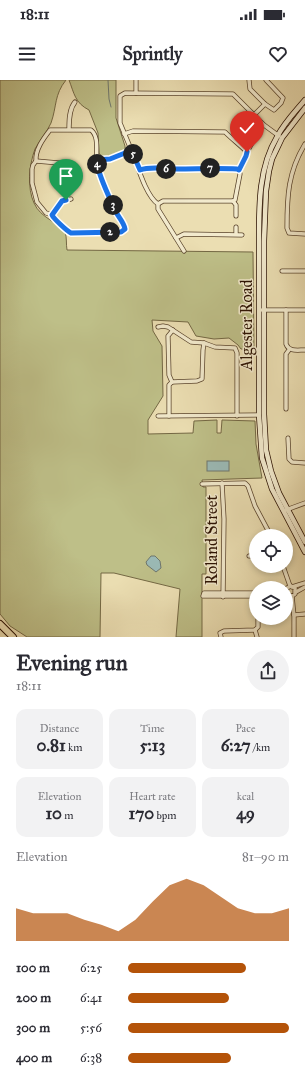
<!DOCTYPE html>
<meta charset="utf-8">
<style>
:root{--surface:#fff;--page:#f2f2f3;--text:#2b2b33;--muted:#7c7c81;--accent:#b45309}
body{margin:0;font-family:"IM FELL Great Primer",serif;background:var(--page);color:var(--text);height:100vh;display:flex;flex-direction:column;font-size:15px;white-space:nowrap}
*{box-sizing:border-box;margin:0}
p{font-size:13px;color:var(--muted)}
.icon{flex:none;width:22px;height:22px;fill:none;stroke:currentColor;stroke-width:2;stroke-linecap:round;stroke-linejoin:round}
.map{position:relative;height:557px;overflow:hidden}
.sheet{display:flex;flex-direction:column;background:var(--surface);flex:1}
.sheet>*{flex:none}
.tools{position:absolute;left:249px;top:449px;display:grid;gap:8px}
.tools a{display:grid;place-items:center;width:44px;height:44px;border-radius:50%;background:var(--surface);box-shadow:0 2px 6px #0003;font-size:20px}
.pin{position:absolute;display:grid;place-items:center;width:34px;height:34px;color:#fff;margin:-41px -17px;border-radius:50% 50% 50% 0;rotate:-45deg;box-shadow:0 0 4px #0007}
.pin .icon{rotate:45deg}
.km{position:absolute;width:20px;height:20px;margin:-10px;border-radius:50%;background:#222;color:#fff;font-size:11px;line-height:20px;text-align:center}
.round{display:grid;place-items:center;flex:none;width:42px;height:42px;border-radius:21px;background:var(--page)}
.head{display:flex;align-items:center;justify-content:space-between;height:68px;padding:0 16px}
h1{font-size:22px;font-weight:700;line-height:30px}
.figures{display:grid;grid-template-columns:repeat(3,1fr);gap:6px;height:68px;padding:4px 16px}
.figures div{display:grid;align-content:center;border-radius:10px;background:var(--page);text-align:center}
.figures b{font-size:17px;font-weight:700}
.figures small{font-size:11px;font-weight:400}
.figures p{font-size:11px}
.chart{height:112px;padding:8px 16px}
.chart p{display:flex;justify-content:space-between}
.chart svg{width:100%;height:72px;margin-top:4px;fill:var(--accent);opacity:.7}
ul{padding:0 16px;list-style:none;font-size:13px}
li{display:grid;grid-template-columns:64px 48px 1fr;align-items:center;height:30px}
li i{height:10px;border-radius:5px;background:var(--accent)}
.status{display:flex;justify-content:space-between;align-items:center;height:28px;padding:0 20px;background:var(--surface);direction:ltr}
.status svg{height:11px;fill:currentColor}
header{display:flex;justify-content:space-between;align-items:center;height:52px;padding:0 16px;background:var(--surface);font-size:18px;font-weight:700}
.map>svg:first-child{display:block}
</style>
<div class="status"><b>18:11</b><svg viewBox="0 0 49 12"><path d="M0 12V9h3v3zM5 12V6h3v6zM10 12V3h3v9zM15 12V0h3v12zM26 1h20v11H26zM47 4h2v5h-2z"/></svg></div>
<header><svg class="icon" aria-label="menu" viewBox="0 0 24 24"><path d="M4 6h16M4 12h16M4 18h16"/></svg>Sprintly<svg class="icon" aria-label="heart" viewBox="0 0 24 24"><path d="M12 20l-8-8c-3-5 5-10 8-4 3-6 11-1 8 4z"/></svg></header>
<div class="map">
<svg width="305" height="557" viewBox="0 0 305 557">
<rect width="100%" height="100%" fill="#ebdeb2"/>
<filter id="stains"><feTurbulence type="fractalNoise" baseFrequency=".005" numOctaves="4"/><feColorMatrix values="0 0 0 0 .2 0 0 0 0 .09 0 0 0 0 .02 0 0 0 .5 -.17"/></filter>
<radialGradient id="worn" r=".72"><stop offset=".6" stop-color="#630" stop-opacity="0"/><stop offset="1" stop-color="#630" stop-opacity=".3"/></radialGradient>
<!-- green -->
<g fill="#bebf88" stroke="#746844">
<path d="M 0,0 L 66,0 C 54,15 57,26 51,43 C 47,52 40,60 35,69 C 29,85 27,108 34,123 C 40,138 60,143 65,152 C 67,157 66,165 67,170 L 253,172 L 254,269 L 241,269 L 238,265 L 229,258 L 214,259 L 196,256 L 188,242 L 152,240 L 153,251 L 162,266 L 163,316 L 148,340 L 148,354 L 193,353 L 194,341 L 217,340 L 217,353 L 221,353 L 222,340 L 255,341 L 256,364 L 262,398 L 202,400 L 203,407 L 206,407 L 206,494 L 202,494 L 202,557 L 176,557 L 180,509 L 114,493 L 101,493 L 100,557 L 27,557 L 10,546 L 0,534 Z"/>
<path d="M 69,0 L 116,0 L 116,38 L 125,66 L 125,70 L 106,77 L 101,76 L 99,73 L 98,53 L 89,30 C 75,23 74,13 69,0 Z"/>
</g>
<!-- water -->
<g fill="#9bbab6" stroke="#6e766d">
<rect x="207" y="381" width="22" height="10"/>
<path d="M 151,476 L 155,476 L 160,481 L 161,488 L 156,492 L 147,485 L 146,482 Z"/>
</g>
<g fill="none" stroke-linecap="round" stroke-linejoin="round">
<!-- stream -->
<path stroke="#6e766d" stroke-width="1" d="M 108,0 L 109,19 L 111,27"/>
<defs>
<g id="street">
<path d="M 136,0 L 136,13"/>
<path d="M 249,0 L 250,9 L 265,24 L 274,30 L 281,23 L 283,18 L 266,0"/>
<path d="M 254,35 L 265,24"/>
<path d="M 69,49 C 69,41 69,29 75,22"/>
<path d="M 50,50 L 91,50 C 101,58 94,77 98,89 C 101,100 111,122 116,133 C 120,138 124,143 125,149 L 121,152 L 71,153 L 52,135 L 46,133 L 37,122 L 32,103 L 32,89 L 33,85 L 36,81 C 35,70 43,59 50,50 Z"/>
<path d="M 124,54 L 133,51 L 225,52 C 232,59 240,65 247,72 L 246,76 L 239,90"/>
<path d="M 305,64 C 288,92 287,116 287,148 L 289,153 L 305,154"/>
<path d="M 247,72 L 253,61"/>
<path d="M 96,80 L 110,79 L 130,71"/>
<path d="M 36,81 L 59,83"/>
<path d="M 139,90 C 151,86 164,89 177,89 C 197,89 217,88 237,89 L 239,90 L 240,94 L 235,120 L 233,121 L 163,121 L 158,124"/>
<path d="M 233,121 L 236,125 L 236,136"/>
<path d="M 52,135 L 62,121 L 71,119"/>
<path d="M 236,154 L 236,147"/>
<path d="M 176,158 L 184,154 L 242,155"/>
<path d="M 184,171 L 158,129 L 158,124 C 146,116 138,87 133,74 L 130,71 L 130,67 L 120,43 L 120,16 L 125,13 L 233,14 L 264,45 L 279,56"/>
<path d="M 282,191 L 305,191"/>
<path d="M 262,230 L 305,230"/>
<path d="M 286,230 L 286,264 C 289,272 297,270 305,270"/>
<path d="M 158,247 L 163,246 L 168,247 L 191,262 L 204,263 L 215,267 L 235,268 L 237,273 L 237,336"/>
<path d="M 172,302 L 197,301 L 202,299 L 203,270 L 204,263"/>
<path d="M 172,302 L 169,295 L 168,256 L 173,250"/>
<path d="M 286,329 L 286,274 L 289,270"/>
<path d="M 158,336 L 259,335"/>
<path d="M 169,336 L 169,305 L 172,302"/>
<path d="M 288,358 L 289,379 L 292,382 L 305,383"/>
<path d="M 222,403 L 224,439 L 223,517"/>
<path d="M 202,404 L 245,403 L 248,406 L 255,426 L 271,456"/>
<path d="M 286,430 L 305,423"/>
<path d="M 249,476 L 256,476"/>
<path d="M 283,486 L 290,506"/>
<path d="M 292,507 L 305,503"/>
<path d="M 286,511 L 287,508 L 291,506 L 295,508 L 295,514 L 292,516 L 289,516 L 286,512"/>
<path d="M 296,512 L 305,507"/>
<path d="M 256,513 L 204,513 L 203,516 L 256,516"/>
<path d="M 292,516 L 294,536 L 294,557"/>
<path d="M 294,535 L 305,534"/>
<path d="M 255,550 L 257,557"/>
<path d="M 221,557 L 220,553 L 224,551 L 255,550 L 258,547 L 258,538"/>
</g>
<g id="secondary">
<path d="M 305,20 C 295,32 284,43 277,57 C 259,87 259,124 259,158 L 259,335 L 262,378 L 272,409 L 305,472"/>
<path d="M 305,28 L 282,58 L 272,79 L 269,91 L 266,111 L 264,161 L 264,334 L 266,370 L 271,391 L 279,413 L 305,462"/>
</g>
<path id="highway" d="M 0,544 L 13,557"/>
</defs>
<!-- street casing -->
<use href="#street" stroke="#5a442c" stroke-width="5"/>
<!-- secondary casing -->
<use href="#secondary" stroke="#2a1000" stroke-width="6"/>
<!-- highway casing -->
<use href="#highway" stroke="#2a1000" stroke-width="8"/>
<!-- street -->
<use href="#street" stroke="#f2eacd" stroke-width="3.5"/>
<!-- secondary -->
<use href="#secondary" stroke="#f2eacd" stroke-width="4.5"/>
<!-- highway -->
<use href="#highway" stroke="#ebdeb2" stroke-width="6"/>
</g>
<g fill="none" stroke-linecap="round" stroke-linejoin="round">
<defs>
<path id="route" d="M 66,120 L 62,121 L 52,135 C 54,139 67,151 71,153 L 121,152 L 125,149 C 124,142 118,137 115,130 C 108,114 99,97 96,80 L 110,79 L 130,71 L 133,74 L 140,90 C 151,86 164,89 177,89 C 197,89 217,88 237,89 L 239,90 L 246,76 L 247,72"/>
</defs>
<!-- route casing -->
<use href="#route" stroke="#fff" stroke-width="8"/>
<!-- route -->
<use href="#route" stroke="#1a73e8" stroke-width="5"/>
</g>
<g text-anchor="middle" stroke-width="3" stroke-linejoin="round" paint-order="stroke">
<!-- street labels -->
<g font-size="16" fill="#2a1000" stroke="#f2eacd">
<text transform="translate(246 245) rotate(-90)" y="6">Algester Road</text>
<text transform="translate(211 460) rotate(-90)" y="6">Roland Street</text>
</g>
</g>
<rect width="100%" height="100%" filter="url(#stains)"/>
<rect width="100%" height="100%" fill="url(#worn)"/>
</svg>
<div class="tools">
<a><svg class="icon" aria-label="locate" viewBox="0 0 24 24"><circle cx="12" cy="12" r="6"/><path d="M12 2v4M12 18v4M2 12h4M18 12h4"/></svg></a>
<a><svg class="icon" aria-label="layers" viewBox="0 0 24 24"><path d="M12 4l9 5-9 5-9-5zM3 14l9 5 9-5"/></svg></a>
</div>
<div class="pin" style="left:66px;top:120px;background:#1e9e55"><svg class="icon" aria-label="arrive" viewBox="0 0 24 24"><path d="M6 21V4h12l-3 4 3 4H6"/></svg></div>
<div class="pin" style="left:247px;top:72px;background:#d93025"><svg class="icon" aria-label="check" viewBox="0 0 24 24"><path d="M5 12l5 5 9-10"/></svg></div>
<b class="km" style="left:110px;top:152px">2</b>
<b class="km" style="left:113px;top:125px">3</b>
<b class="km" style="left:97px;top:84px">4</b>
<b class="km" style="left:133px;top:74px">5</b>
<b class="km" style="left:166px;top:89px">6</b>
<b class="km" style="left:210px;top:88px">7</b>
</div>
<section class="sheet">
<div class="head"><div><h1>Evening run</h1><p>18:11</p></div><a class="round"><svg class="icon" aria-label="share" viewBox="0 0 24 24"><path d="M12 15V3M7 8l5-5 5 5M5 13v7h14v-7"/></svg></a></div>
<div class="figures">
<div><p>Distance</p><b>0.81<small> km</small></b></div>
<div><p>Time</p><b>5:13</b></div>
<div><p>Pace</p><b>6:27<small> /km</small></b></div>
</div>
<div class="figures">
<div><p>Elevation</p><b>10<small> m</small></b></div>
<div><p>Heart rate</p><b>170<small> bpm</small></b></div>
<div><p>kcal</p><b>49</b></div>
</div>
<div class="chart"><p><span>Elevation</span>81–90 m</p>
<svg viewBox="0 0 160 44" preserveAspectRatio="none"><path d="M0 44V24L10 27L20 27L30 27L40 31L50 34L60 38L70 31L80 20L90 10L100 6L110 10L120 17L130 24L140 27L150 27L160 24V44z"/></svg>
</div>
<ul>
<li><b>100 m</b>6:25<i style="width:73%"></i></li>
<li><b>200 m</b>6:41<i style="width:63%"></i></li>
<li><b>300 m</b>5:56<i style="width:100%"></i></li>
<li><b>400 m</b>6:38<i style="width:64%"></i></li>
</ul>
</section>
